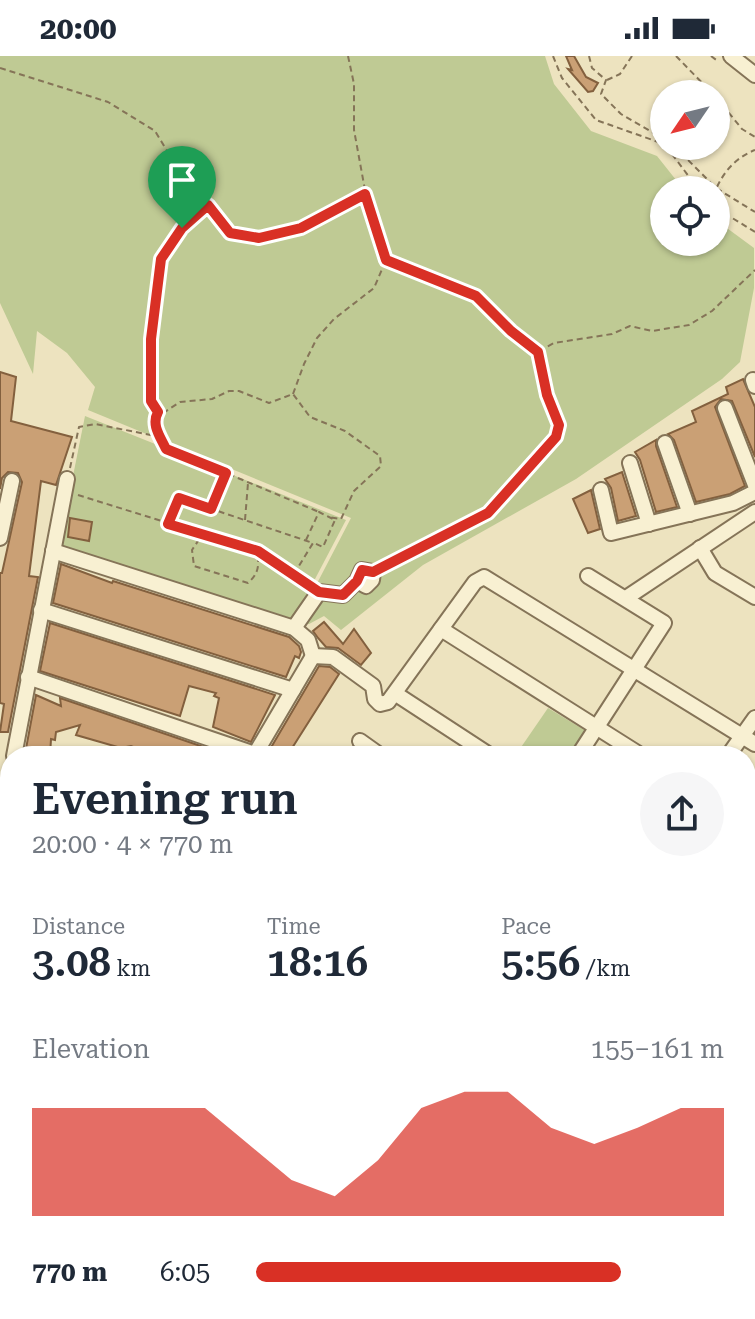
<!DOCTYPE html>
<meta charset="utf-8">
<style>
:root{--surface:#fff;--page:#f6f6f7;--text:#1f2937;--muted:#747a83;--accent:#d93025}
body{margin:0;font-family:"Roboto Serif",serif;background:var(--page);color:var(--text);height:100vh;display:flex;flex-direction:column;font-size:30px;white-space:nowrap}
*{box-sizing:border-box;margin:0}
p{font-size:26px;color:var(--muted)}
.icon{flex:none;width:44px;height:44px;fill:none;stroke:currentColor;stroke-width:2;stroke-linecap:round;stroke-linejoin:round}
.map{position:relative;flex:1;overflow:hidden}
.details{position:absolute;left:0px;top:690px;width:756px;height:574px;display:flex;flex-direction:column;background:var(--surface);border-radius:32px 32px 0 0;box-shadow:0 2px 6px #0004}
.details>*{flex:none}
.needle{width:52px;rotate:235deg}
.fabs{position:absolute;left:650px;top:24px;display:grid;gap:16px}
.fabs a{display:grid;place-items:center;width:80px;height:80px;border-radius:50%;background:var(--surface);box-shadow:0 2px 6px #0004;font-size:40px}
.pin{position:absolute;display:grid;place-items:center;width:68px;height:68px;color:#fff;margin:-82px -34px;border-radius:50% 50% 50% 0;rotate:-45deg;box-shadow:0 0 8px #0007}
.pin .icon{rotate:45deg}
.round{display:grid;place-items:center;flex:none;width:84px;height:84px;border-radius:42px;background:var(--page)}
.head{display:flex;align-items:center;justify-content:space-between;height:136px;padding:0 32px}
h1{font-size:44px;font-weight:600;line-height:60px}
.metrics{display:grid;grid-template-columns:repeat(3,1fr);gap:12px;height:136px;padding:8px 32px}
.metrics div{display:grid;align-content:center}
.metrics b{font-size:40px;font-weight:600}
.metrics small{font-size:22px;font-weight:400}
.metrics p{font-size:22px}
.chart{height:224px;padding:16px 32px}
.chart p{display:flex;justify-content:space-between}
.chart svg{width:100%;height:144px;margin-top:8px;fill:var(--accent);opacity:.7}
ul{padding:0 32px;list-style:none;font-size:26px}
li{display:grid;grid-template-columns:128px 96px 1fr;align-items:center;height:60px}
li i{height:20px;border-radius:10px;background:var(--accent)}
.status{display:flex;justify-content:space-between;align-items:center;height:56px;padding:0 40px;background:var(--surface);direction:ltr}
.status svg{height:22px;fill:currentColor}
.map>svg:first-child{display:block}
</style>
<div class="status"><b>20:00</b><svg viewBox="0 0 49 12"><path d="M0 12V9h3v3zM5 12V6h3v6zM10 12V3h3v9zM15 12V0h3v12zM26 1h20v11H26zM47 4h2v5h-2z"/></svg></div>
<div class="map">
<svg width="755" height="1263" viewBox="0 0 755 1263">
<rect width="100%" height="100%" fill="#ede3bf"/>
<!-- green -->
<g fill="#bfca94">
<path d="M 0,0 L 545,0 L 554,28 L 591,75 L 657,100 L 684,134 L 664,134 L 664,186 L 716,186 L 716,164 L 754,192 L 754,232 L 740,306 L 722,323 L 576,423 L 423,509 L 341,574 L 324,560 L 309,568 L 304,568 L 299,562 L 351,462 L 88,354 L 95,331 L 67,297 L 37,275 L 33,318 L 0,247 Z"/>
<path d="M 85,360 L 346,464 L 294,563 L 59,490 Z"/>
<path d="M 548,652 L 586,675 L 569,700 L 515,700 Z"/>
</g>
<!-- building -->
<g fill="#caa075" stroke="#83603e" stroke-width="2">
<path d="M 566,0 L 574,0 L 586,21 L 598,27 L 593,35 L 588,36 L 568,13 L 572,14 Z"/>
<path d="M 0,316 L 16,321 L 11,365 L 72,381 L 56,429 L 41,425 L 29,520 L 38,521 L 8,676 L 0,676 L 4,648 L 0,647 L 0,517 L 2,517 L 22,426 L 18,417 L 8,416 L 2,422 L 0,433 Z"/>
<path d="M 743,323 L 755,351 L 755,401 L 732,345 L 721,343 L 715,351 L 745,430 L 730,438 L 696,446 L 674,384 L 668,378 L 696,366 L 692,355 L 728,338 L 726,331 Z"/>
<path d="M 656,384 L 656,390 L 677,451 L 656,456 L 640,404 L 635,396 Z"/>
<path d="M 622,416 L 636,460 L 618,465 L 611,432 L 605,423 Z"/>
<path d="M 591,434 L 600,473 L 588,477 L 573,443 Z"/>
<path d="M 70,462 L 92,466 L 89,485 L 68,481 Z"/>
<path d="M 61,508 L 112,527 L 113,525 L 289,581 L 299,590 L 301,596 L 299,602 L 295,600 L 286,621 L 53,547 Z"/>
<path d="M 324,566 L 343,588 L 354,573 L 371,597 L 361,609 L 338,592 L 326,591 L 318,582 L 313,575 Z"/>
<path d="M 50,567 L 275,639 L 251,686 L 213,671 L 219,642 L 214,640 L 216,637 L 189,630 L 180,660 L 40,615 Z"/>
<path d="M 319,610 L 330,611 L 339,618 L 287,700 L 266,700 Z"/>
<path d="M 36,639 L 61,650 L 60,642 L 230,700 L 156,700 L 131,690 L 121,692 L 76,679 L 80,669 L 56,676 L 55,684 L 51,683 L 50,700 L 25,698 Z"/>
<path d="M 0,893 L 10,893 L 7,936 L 0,935 Z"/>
<path d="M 0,955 L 10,956 L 10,1031 L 0,1029 Z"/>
<path d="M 0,1049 L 10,1051 L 10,1088 L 0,1088 Z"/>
</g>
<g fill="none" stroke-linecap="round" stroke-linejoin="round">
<defs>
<g id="minor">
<path d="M 731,0 L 755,19"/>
<path d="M 753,324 L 755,330"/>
<path d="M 725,352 L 755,429"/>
<path d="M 665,387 L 690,458"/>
<path d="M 630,407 L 649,468"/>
<path d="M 601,434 L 611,477 L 733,447 L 755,436"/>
<path d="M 0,482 L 12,425"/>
<path d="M 700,492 L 715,517 L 755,541"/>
<path d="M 53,495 L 294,572 L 308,584 L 313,600"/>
<path d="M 626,542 L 755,456"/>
<path d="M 41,554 L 293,634"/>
<path d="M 294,572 L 319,536 L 343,539 L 357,525 L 366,530 L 372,524 L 373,516 L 362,514 L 357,525"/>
<path d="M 441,573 L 642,700"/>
<path d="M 313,600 L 333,601 L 373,630 L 375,643 L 380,648 L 388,646 L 475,526 L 484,521 L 755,688"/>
<path d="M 28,621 L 255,698"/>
<path d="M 396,638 L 491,700"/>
<path d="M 360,685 L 381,700"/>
<path d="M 128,699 L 131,700"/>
<path d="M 14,700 L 67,423"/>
<path d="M 254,700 L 313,600"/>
<path d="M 578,700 L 664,567 L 588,520"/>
<path d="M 728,700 L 755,662"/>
<path d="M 746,766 L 755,771"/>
<path d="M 0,804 L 10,728"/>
<path d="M 746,852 L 755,838"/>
<path d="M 0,862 L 10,863"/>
<path d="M 0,945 L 10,946"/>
<path d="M 746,950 L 755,950"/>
<path d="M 746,1026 L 755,1026"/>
<path d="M 0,1039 L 10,1041"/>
<path d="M 746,1092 L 755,1094"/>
<path d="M 0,1128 L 10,1129"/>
<path d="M 746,1153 L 755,1155"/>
<path d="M 746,1219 L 755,1220"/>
<path d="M 44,1254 L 45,1263"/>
<path d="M 113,1254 L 114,1263"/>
<path d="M 188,1254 L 188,1263"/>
<path d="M 266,1254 L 266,1263"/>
<path d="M 332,1254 L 332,1263"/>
<path d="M 397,1254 L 398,1263"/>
<path d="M 460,1254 L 461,1263"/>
<path d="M 538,1254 L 538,1263"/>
<path d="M 601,1254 L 601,1263"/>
<path d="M 672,1254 L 673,1263"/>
</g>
</defs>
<!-- minor casing -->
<use href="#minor" stroke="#857458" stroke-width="18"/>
<!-- path -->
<g stroke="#857458" stroke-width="2" stroke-dasharray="6 4" stroke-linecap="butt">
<path d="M 348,0 L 354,28 L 354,74 L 369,156 L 386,203"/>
<path d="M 553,0 L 562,22 L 596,64 L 664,88"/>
<path d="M 589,0 L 592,12 L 606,24 L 601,38 L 621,58 L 664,83"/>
<path d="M 676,0 L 713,38"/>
<path d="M 711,0 L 719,6"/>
<path d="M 0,12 L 108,46 L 155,75 L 172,103 L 230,177 L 259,182 L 301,172 L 365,138"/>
<path d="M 607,24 L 620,18 L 632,0"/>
<path d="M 716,41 L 742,73 L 755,81"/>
<path d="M 666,90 L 699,134"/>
<path d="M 674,90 L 716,132 L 755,156"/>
<path d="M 717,131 C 725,114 737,101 755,94"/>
<path d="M 716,152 L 755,176"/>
<path d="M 539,295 L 554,287 L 612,278 L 630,270 L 652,275 L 689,269 L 712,255 L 755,214"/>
<path d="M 293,338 L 304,308 L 317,282 L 334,263 L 374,232 L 386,204 L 476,240 L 538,296 L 547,339 L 559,369 L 556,381 L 488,457 L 385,510"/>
<path d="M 155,361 L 158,356 L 151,345 L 150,321 L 151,269 L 161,203 L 182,172 L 207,150"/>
<path d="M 161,381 L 154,363 L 180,346 L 212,343 L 229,335 L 239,335 L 269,347 L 293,338 L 310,361 L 345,375 L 380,400 L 381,410 L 354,435 L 341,463 L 328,461"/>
<path d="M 70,412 L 79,371 L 95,368 L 161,381 L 166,393 L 226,417"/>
<path d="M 78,439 L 258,495 L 308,529"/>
<path d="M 211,451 L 226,417 L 319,456"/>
<path d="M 245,464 L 248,427"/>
<path d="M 168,468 L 179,442 L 313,487 L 294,518"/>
<path d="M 200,482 L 258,501 C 259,512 257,519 248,527 L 194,510 L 192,494 Z"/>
<path d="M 306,484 L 319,456 L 335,464 L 323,491 L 314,487"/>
</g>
<!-- minor -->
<use href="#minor" stroke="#f8f0d2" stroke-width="14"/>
</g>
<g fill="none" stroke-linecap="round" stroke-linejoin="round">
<defs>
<path id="route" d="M 365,138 L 386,204 L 476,240 L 511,275 L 538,296 L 547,339 L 559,369 L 556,381 L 488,457 L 373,516 L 362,514 L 357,525 L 343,539 L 319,536 L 258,495 L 168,468 L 179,442 L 211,453 L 226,417 L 166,393 C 160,380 151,369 158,356 L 151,345 L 151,283 L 161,203 L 182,172 L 208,149 L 230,177 L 259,182 L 301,172 Z"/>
</defs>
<!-- route casing -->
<use href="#route" stroke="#fff" stroke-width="16"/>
<!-- route -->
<use href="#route" stroke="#d93025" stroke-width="10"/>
</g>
</svg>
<div class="fabs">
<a><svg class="needle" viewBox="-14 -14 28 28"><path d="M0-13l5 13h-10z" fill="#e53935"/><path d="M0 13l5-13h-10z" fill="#747a83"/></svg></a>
<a><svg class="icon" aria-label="locate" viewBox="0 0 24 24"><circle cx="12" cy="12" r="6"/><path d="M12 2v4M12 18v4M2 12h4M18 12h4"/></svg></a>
</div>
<div class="pin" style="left:182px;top:172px;background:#1e9e55"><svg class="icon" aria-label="arrive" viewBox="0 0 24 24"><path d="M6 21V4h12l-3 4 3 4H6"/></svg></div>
<section class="details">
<div class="head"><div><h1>Evening run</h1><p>20:00 · 4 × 770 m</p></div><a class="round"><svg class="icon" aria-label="share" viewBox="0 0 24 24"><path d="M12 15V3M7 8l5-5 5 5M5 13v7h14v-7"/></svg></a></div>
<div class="metrics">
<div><p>Distance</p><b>3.08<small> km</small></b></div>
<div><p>Time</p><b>18:16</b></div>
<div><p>Pace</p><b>5:56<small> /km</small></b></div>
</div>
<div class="chart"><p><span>Elevation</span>155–161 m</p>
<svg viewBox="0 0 160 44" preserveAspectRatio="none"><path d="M0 44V11L10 11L20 11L30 11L40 11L50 22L60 33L70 38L80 27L90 11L100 6L110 6L120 17L130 22L140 17L150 11L160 11V44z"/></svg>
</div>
<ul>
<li><b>770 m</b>6:05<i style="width:78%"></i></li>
</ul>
</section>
</div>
